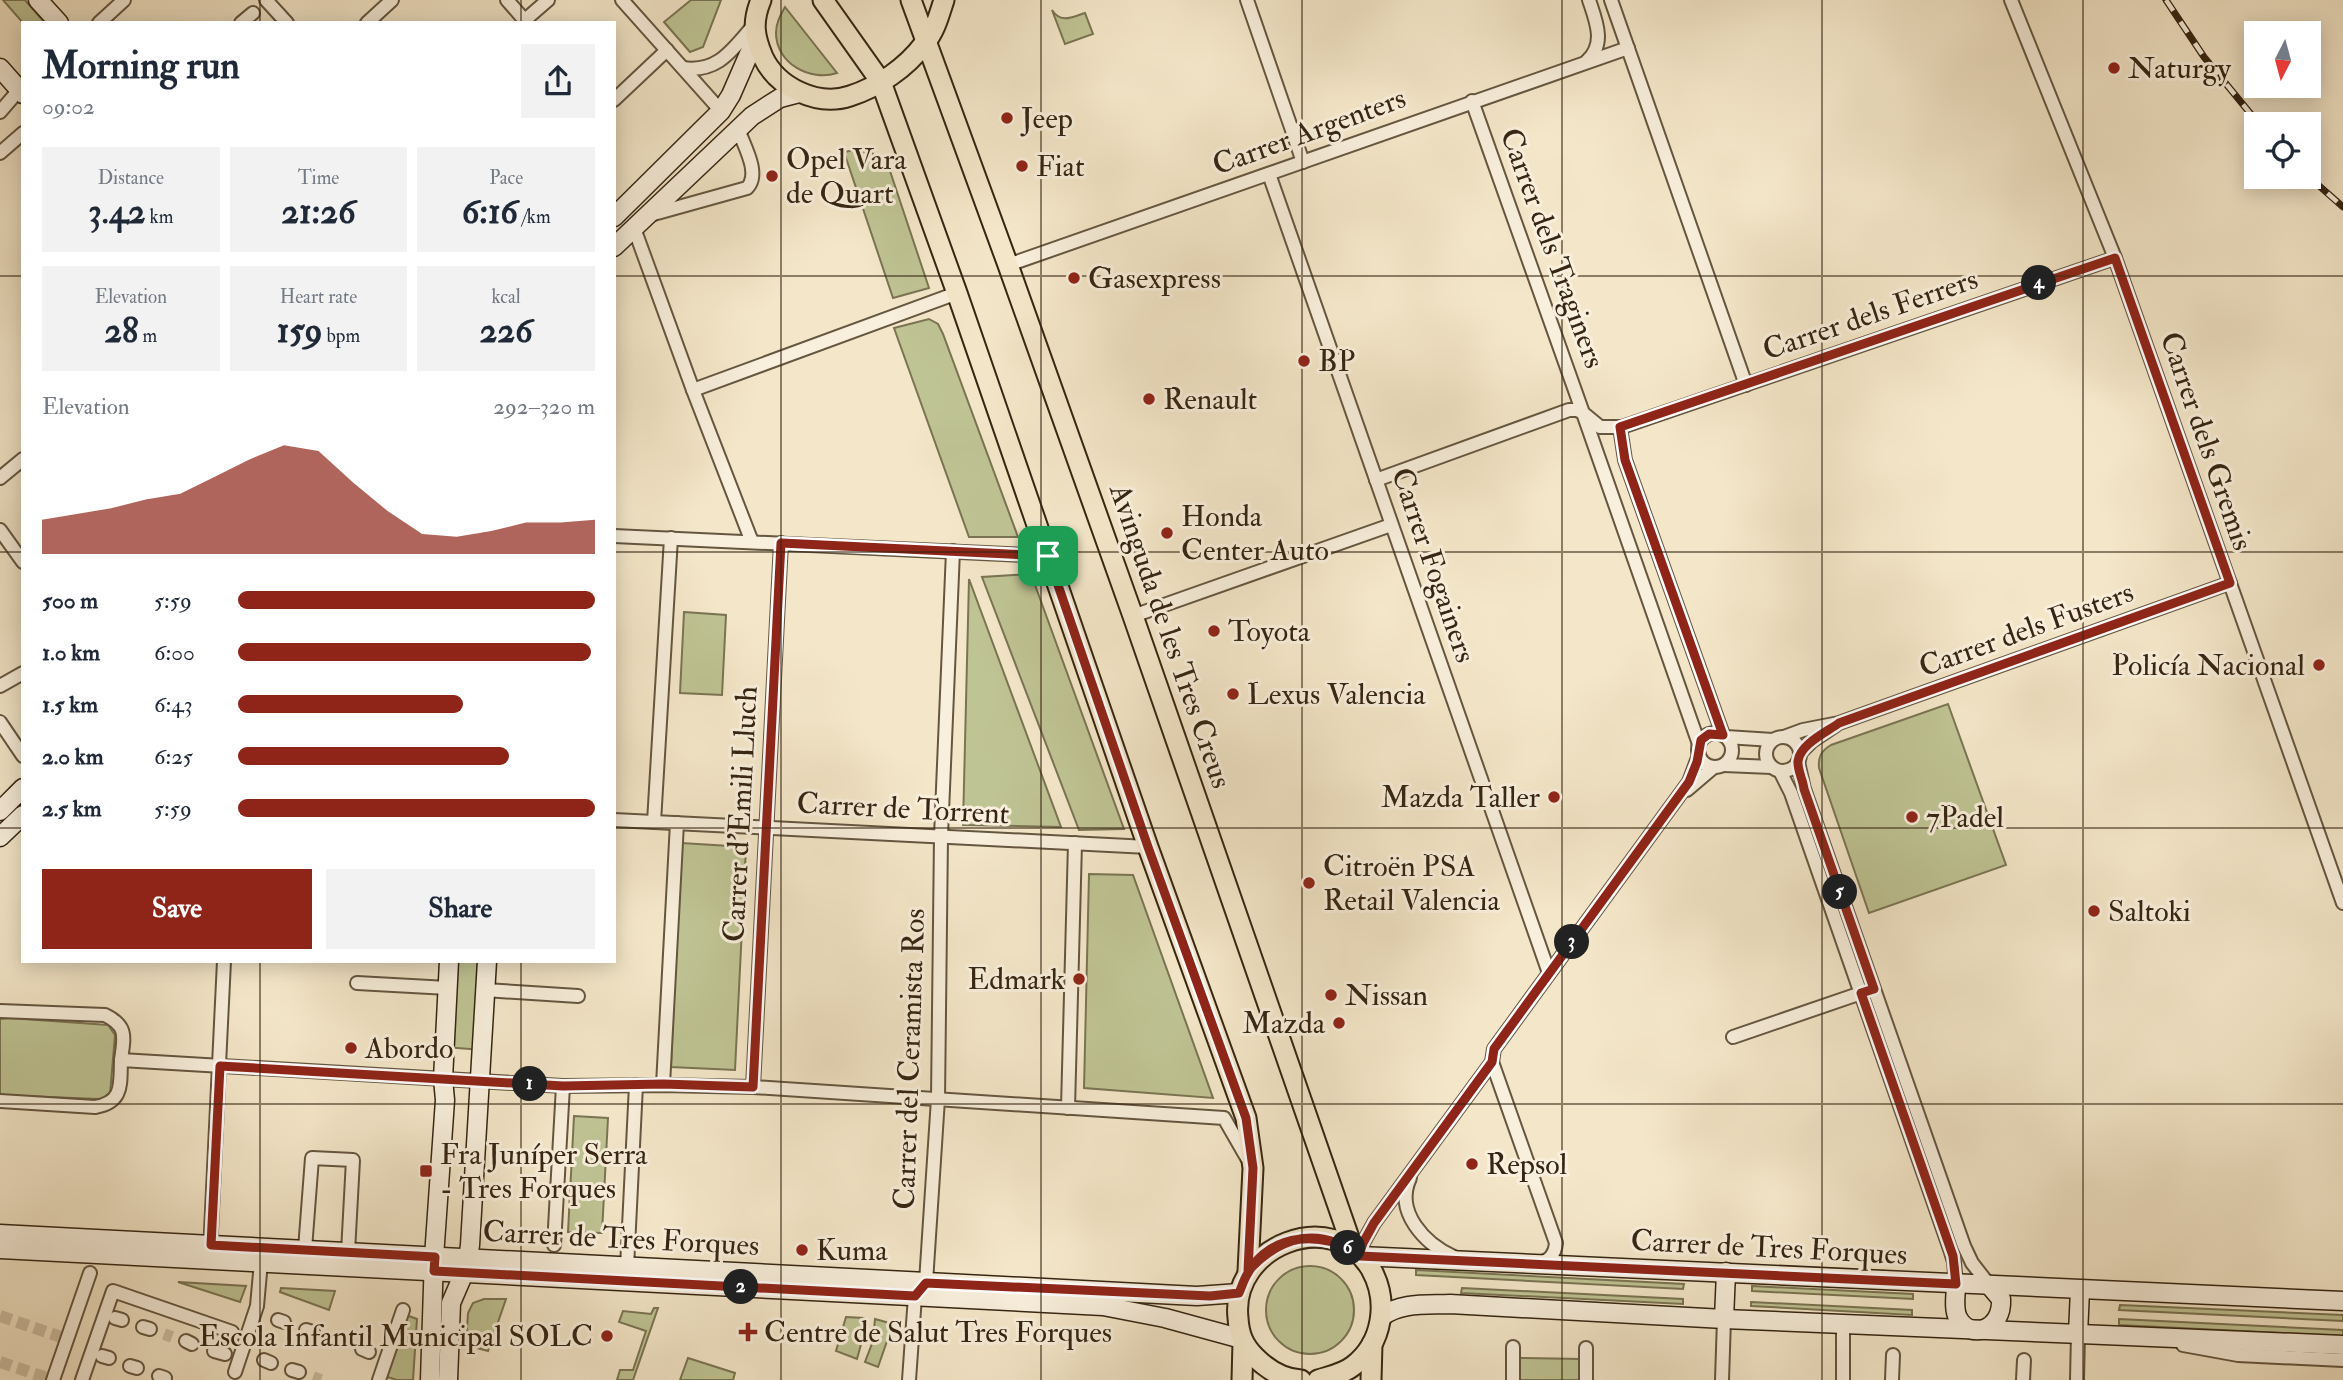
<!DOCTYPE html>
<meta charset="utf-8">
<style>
:root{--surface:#fff;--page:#f2f2f3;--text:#1f2937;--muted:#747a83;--accent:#8f2418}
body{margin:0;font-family:"IM FELL Double Pica",serif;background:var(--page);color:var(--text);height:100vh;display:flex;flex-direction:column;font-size:26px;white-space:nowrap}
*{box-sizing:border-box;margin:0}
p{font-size:23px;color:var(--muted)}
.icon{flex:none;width:38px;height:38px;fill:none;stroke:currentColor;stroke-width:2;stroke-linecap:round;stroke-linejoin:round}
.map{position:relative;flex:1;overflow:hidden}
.drawer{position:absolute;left:21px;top:21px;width:595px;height:942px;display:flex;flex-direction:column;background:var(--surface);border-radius:0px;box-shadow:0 4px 18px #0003}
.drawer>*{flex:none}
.needle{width:46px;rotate:186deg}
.controls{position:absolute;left:2244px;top:21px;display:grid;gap:14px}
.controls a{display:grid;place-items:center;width:77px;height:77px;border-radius:0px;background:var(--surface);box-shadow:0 4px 18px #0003;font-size:35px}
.pin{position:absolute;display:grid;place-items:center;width:60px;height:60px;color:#fff;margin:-30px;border-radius:14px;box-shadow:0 4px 10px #0006}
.km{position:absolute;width:35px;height:35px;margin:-18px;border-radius:50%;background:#222;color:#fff;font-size:19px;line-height:35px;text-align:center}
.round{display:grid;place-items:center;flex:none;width:74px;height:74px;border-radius:0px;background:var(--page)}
.head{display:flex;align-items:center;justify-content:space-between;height:119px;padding:0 21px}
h1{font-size:38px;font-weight:700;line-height:52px}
.metrics{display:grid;grid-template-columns:repeat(3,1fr);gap:10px;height:119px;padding:7px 21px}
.metrics div{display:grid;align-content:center;border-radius:0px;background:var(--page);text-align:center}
.metrics b{font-size:35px;font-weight:700}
.metrics small{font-size:19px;font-weight:400}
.metrics p{font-size:19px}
.chart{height:196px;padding:14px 21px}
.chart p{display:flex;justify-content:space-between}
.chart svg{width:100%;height:126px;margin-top:7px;fill:var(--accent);opacity:.7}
.button{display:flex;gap:14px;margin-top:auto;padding:14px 21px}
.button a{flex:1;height:80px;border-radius:0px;background:var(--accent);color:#fff;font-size:28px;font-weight:700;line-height:80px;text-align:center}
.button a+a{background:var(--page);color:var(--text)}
ul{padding:0 21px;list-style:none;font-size:23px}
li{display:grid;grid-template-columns:112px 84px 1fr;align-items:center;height:52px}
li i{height:18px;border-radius:9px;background:var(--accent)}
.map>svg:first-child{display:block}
</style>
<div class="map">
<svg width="2343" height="1380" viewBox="0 0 2343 1380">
<rect width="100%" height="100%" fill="#f4e7c9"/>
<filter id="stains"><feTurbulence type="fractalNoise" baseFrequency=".00286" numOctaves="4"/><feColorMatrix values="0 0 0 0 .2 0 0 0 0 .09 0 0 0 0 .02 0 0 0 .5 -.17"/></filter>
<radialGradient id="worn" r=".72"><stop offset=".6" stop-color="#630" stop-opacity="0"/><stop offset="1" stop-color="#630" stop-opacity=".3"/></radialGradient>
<!-- green -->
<g fill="#bfc494" stroke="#7a7453" stroke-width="2">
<path d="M 3,0 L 25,0 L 45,23 L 23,23 Z"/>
<path d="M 691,0 L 721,0 L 703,47 L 690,52 L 664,22 Z"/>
<path d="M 785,7 L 837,73 C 810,82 776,63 776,33 C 776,23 780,16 785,7 Z"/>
<path d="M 1052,10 C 1061,24 1072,17 1085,13 L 1093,34 L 1065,44 Z"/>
<path d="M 855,150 L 872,153 L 890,171 L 929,288 L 893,298 L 844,152 Z"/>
<path d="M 929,319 L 938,324 L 943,334 L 1018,537 L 969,537 L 894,328 Z"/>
<path d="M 1031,574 L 1124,829 L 1079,830 L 982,577 Z"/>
<path d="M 969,579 L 1061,827 L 963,825 Z"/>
<path d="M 684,612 L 726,615 L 722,695 L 680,693 Z"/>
<path d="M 1948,704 L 2006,865 L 1869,913 L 1819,768 C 1818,757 1821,751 1831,745 Z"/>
<path d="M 681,843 L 746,847 L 735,1070 L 671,1067 Z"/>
<path d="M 1089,874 L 1133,875 L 1213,1098 L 1084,1088 Z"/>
<path d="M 449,961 L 487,961 L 482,1050 L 445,1047 Z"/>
<path d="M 10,1018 L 108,1025 L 115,1035 L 110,1094 L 103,1099 L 98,1099 L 0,1095 L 0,1019 Z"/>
<path d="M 574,1116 L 608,1118 L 602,1233 L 568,1232 Z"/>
<circle cx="1310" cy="1310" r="44"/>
<path d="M 1416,1270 L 1684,1284 L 1683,1289 L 1416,1275 Z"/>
<path d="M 178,1282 L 246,1286 L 240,1302 Z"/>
<path d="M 1752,1286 L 1913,1294 L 1913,1299 L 1752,1291 Z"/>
<path d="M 281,1288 L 335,1291 L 329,1310 L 280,1292 Z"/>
<path d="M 1462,1288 L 1683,1299 L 1683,1304 L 1461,1293 Z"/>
<path d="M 484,1299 L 506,1299 L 488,1351 L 466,1345 L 468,1313 L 473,1303 Z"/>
<path d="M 1751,1302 L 1912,1310 L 1912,1315 L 1751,1306 Z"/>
<path d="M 2120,1305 L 2343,1315 L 2343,1321 L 2119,1310 Z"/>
<path d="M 654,1308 L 658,1308 L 633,1380 L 617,1380 L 620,1370 L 633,1370 L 646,1331 L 619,1322 L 623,1311 L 651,1314 Z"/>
<path d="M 406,1315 L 417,1319 L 413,1380 L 397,1380 L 384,1376 Z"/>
<path d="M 846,1317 L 864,1318 L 863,1337 L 857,1359 L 836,1351 Z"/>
<path d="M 875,1319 L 893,1324 L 878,1367 L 865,1362 L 873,1341 Z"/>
<path d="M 2119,1319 L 2343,1330 L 2343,1336 L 2119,1325 Z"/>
<path d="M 688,1358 L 735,1373 L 733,1380 L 680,1380 Z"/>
<path d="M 1520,1358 L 1581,1359 L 1581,1380 L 1520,1380 Z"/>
</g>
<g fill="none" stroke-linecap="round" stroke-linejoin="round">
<!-- street-tunnel -->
<g stroke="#cec0a4" stroke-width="12" stroke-dasharray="12 6" stroke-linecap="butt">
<path d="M 0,1316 L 67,1339"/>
<path d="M 164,1334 L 172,1337"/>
<path d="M 0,1362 L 53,1380"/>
<path d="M 313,1377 L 321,1380"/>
</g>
<defs>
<g id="street">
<path d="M 266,0 L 287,23"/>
<path d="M 507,0 L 527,23"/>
<path d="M 622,0 L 721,111"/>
<path d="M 1247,0 L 1303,162"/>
<path d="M 1611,0 L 1746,385"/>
<path d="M 2011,0 L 2115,258 L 2343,903"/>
<path d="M 525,20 L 548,0"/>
<path d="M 99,23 L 124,0"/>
<path d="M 241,23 L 253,13"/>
<path d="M 367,23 L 392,0"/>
<path d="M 1587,61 C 1606,44 1596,21 1589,0"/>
<path d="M 683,68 C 718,73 732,50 754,25"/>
<path d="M 614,100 L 667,50"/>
<path d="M 1472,101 L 1583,413 L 1600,427 L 1622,427 L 2115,258"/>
<path d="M 0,112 L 19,90"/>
<path d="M 0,153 L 23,133"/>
<path d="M 1269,174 L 1549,973"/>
<path d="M 650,215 L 747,188 C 761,174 744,146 738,129"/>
<path d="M 634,228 L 693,390 L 752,542"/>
<path d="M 1008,265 L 1628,48"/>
<path d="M 693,390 L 957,293"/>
<path d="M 1620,427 L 1625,460 L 1723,735"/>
<path d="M 0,478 L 23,459"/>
<path d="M 1376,480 L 1569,410 L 1577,410 L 1583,413 L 1699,744"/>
<path d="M 0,530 L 23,562"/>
<path d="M 614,536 L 1048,556"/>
<path d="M 1133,616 L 1391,525"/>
<path d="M 0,686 L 23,673"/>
<path d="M 0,722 L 23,756"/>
<circle cx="1715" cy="750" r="17"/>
<path d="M 1726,737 L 1773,740"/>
<path d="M 1784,737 L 1803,730 L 1839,723 L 2230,583"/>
<circle cx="1783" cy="754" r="17"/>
<path d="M 1800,753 L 1812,741 L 1836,725"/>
<path d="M 1798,762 L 1804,789 L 1964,1246 L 1972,1263 L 1990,1286"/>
<path d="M 1724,765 L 1772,767"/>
<path d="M 1780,771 L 1791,793 L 1950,1249 L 1954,1262 L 1956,1284"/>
<path d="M 1687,790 L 1714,767"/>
<path d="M 614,820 L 1148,847"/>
<path d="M 654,822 L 671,538"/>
<path d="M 357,983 L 448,988"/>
<path d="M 485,990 L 578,996"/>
<path d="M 0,1011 L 105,1015 C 128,1026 124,1037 121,1060"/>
<path d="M 1733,1037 L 1867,991"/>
<path d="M 1492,1062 L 1556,1243 C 1555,1253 1551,1260 1540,1263"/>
<path d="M 663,1085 L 677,823"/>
<path d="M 753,1087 L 781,543"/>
<path d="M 0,1101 L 95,1107 C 124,1102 120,1084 121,1060 L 563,1086 L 663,1085 L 753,1087 L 1224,1118 L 1247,1158"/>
<path d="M 1068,1108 L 1075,843"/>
<path d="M 1410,1178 C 1394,1212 1425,1244 1454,1257"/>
<path d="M 554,1245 L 563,1086"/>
<path d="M 305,1249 L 312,1158 L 353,1160 L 348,1252"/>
<path d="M 210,1252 L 224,961"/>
<path d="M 1359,1255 L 1363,1243 L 1374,1223 L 1492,1062 L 1494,1049 L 1689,782 L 1699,755"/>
<path d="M 627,1267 L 636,1085"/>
<path d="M 115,1318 L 122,1320"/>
<path d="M 278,1320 L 284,1322"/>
<path d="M 143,1327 L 150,1329"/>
<path d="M 306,1330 L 313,1332"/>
<path d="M 334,1340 L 341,1341"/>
<path d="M 186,1341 L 192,1344"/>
<path d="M 2183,1345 L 2238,1355 L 2343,1360"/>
<path d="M 1513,1347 L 1513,1380"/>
<path d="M 1586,1348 L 1586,1380"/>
<path d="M 362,1349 L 369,1352"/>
<path d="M 214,1351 L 225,1354"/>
<path d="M 102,1356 L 109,1358"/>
<path d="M 264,1360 L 271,1363"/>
<path d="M 130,1366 L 137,1368"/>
<path d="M 292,1370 L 299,1372"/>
<path d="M 235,1372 L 257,1306 L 261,1262"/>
<path d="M 159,1376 L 165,1378"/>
<path d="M 53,1380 L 90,1273"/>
<path d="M 82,1380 L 113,1291 L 232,1332"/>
<path d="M 379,1380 L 403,1310"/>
<path d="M 909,1380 L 915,1296 L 926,1282 L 938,1099 L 941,836 L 953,551"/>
<path d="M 1722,1380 L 1724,1319"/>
<path d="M 1843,1380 L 1843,1324"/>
<path d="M 1892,1380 L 1893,1355"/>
<path d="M 2023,1380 L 2024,1360"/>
<path d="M 2077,1380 L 2078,1334"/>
</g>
<g id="secondary">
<path d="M 38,0 L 59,23"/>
<path d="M 0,68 L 23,94"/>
<path d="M 614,217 L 721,111 L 731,95 L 755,40"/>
<path d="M 614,247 L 752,116 L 780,98 L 799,93"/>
<path d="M 0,811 L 23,788"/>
<path d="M 0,837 L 23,815"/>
<path d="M 0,1234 L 1197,1296 L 1239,1293"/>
<path d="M 0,1249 L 1103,1306 L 1165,1318 L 1242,1339"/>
<path d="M 1360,1256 L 2343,1301"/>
<path d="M 1956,1284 C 1956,1294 1953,1309 1958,1318 C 1970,1341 2003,1330 2001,1299 L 1990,1286"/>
<path d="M 1381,1317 C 1401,1302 1426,1305 1450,1304 L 1724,1319 L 2343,1345"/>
<path d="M 1724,1319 L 1726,1272"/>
<path d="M 2078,1334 L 2080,1290"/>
<path d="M 430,1380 L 434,1257 L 445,1100 L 443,1079 L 449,961"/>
<path d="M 448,1380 L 451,1303 L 467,1266 L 470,1245 L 487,961"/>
</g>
<g id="primary">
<path d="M 761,0 C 752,22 754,36 763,57 C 777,87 817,107 850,96 C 878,87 906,68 924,44 C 935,32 939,15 944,0"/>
<path d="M 823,0 L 881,82 L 957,293 L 1148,847 L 1246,1118 L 1253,1168 L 1248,1271"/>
<path d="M 911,0 L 1008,265 L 1133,616 L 1354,1252"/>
<path d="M 1242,1380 L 1243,1342"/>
<path d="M 1301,1380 C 1283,1379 1267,1369 1255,1357 C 1243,1345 1239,1334 1238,1318 C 1230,1246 1333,1205 1371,1269 C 1389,1301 1383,1343 1353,1366 C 1343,1374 1330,1376 1318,1380"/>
<path d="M 1371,1380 L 1372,1344"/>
</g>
</defs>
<!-- street casing -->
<use href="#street" stroke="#655640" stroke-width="16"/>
<!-- secondary casing -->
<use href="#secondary" stroke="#352512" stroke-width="21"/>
<!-- primary casing -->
<use href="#primary" stroke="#352512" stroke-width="23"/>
<!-- street -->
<use href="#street" stroke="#f8efdc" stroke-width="12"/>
<!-- secondary -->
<use href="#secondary" stroke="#f8efdc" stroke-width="18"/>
<!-- primary -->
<use href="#primary" stroke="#f4e7c9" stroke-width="19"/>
<defs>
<g id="rail">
<path d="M 2166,0 L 2204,57 L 2259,124"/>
<path d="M 2308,176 L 2343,207"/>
</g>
</defs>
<!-- rail casing -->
<use href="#rail" stroke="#352512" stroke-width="7"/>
<!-- rail -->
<use href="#rail" stroke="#f8efdc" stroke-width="4.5" stroke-dasharray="13" stroke-linecap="butt"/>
</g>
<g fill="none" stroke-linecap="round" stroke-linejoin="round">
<defs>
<path id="route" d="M 1048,556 L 781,543 L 753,1087 L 663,1084 L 563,1086 L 220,1066 L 211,1245 L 435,1257 L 434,1271 L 915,1296 L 926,1283 L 1210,1296 L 1239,1293 C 1242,1286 1244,1279 1248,1273 C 1271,1232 1324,1230 1359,1255 L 1363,1243 L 1374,1223 L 1492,1062 L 1494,1049 L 1689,782 L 1697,762 L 1701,740 L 1709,734 L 1723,735 L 1625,460 L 1620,427 L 2115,258 L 2230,583 L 1839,723 C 1827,732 1800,744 1798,761 C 1797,769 1803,780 1804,789 L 1874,989 L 1861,993 L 1953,1256 L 1956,1284 L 1360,1256 C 1320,1226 1281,1235 1248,1271 L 1253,1168 L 1246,1118 L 1148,847 L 1048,556"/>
</defs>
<!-- route casing -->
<use href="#route" stroke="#fff" stroke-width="14"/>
<!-- route -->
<use href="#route" stroke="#8f2418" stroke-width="9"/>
</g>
<!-- grid -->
<path fill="none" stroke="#352512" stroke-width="2" stroke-opacity="0.55" d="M 260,0 L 260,23M 521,0 L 521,23M 781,0 L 781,1380M 1041,0 L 1041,1380M 1302,0 L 1302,1380M 1562,0 L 1562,1380M 1822,0 L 1822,1380M 2083,0 L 2083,1380M 0,276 L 23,276M 614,276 L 2343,276M 0,552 L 23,552M 614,552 L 2343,552M 0,828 L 23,828M 614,828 L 2343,828M 260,961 L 260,1380M 521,961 L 521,1380M 0,1104 L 2343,1104"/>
<!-- markers -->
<g fill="#8f2418" stroke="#f8efdc" stroke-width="2.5">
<circle cx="2114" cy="68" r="7"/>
<circle cx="1007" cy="118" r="7"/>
<circle cx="1022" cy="166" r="7"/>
<circle cx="772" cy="176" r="7"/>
<circle cx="1074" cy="278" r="7"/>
<circle cx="1304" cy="361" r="7"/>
<circle cx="1149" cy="399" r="7"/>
<circle cx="1167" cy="533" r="7"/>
<circle cx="1214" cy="631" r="7"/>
<circle cx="2319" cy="665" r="7"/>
<circle cx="1233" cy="694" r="7"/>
<circle cx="1554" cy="797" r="7"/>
<circle cx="1912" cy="817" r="7"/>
<circle cx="1309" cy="883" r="7"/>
<circle cx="2094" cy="911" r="7"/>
<circle cx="1079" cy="979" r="7"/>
<circle cx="1331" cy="995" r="7"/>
<circle cx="1339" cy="1023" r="7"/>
<circle cx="351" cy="1048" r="7"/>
<circle cx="1472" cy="1164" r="7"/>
<rect x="419" y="1164" width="14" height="14" rx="3.5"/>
<circle cx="802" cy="1250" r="7"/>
<path d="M744.5 1321.5h7v7h7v7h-7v7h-7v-7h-7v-7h7z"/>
<circle cx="607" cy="1336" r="7"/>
</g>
<g text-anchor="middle" stroke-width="6" stroke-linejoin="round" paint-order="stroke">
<!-- poi labels -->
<g font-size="30" fill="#352512" stroke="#f8efdc" text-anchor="start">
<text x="2128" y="78">Naturgy</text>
<text x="1021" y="128">Jeep</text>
<text x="786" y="169">Opel Vara<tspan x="786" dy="34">de Quart</tspan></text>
<text x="1036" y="176">Fiat</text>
<text x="1088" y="288">Gasexpress</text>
<text x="1318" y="371">BP</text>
<text x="1163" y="409">Renault</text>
<text x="1181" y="526">Honda<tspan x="1181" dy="34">Center Auto</tspan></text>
<text x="1228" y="641">Toyota</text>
<text x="2305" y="675" text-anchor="end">Policía Nacional</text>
<text x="1247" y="704">Lexus Valencia</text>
<text x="1540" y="807" text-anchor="end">Mazda Taller</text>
<text x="1926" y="827">7Padel</text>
<text x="1323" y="876">Citroën PSA<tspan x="1323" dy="34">Retail Valencia</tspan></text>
<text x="2108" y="921">Saltoki</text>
<text x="1065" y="989" text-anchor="end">Edmark</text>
<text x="1345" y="1005">Nissan</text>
<text x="1325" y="1033" text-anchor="end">Mazda</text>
<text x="365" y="1058">Abordo</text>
<text x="440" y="1164">Fra Juníper Serra<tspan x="440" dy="34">- Tres Forques</tspan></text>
<text x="1486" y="1174">Repsol</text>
<text x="816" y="1260">Kuma</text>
<text x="764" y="1342">Centre de Salut Tres Forques</text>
<text x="593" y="1346" text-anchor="end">Escola Infantil Municipal SOLC</text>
</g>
<!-- street labels -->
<g font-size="30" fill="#352512" stroke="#f8efdc">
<text transform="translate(1309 131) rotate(-20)" y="10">Carrer Argenters</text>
<text transform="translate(1553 248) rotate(70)" y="10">Carrer dels Traginers</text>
<text transform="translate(1870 314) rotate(-19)" y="10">Carrer dels Ferrers</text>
<text transform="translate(2207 441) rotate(71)" y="10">Carrer dels Gremis</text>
<text transform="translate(1434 565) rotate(71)" y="10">Carrer Fogainers</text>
<text transform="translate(2026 629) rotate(-20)" y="10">Carrer dels Fusters</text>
<text transform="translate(1171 636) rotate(71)" y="10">Avinguda de les Tres Creus</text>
<text transform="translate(903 808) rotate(3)" y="10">Carrer de Torrent</text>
<text transform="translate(740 814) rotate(-87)" y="10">Carrer d'Emili Lluch</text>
<text transform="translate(909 1059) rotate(-88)" y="10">Carrer del Ceramista Ros</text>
<text transform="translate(621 1238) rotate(3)" y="10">Carrer de Tres Forques</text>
<text transform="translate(1769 1247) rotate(3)" y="10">Carrer de Tres Forques</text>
</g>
</g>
<rect width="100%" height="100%" filter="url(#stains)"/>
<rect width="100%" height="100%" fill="url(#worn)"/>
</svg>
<div class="controls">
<a><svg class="needle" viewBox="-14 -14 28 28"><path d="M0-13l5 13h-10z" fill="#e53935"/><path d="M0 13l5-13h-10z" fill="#747a83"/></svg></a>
<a><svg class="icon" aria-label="locate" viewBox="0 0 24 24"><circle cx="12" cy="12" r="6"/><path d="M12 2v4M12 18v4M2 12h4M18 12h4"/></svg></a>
</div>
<div class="pin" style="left:1048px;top:556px;background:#1e9e55"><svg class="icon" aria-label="arrive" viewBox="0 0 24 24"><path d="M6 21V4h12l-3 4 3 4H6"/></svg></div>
<b class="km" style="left:530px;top:1084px">1</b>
<b class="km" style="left:741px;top:1287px">2</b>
<b class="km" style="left:1572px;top:942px">3</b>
<b class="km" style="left:2039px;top:283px">4</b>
<b class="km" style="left:1840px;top:892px">5</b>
<b class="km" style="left:1348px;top:1248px">6</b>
<section class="drawer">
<div class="head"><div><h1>Morning run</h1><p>09:02</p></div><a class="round"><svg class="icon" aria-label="share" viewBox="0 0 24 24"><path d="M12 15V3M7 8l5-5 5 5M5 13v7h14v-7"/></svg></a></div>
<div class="metrics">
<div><p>Distance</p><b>3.42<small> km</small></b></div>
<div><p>Time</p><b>21:26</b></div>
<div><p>Pace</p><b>6:16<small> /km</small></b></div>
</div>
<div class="metrics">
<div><p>Elevation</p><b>28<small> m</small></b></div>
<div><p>Heart rate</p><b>159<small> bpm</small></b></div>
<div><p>kcal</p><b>226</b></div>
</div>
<div class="chart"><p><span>Elevation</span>292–320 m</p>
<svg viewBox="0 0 160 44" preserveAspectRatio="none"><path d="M0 44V32L10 30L20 28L30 25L40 23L50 17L60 11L70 6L80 8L90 19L100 29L110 37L120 38L130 36L140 33L150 33L160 32V44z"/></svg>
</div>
<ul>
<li><b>500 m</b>5:59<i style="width:100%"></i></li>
<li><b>1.0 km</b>6:00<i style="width:99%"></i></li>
<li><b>1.5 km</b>6:43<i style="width:63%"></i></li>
<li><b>2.0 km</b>6:25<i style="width:76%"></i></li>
<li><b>2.5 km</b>5:59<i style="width:100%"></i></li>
</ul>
<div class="button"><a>Save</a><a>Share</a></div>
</section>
</div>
